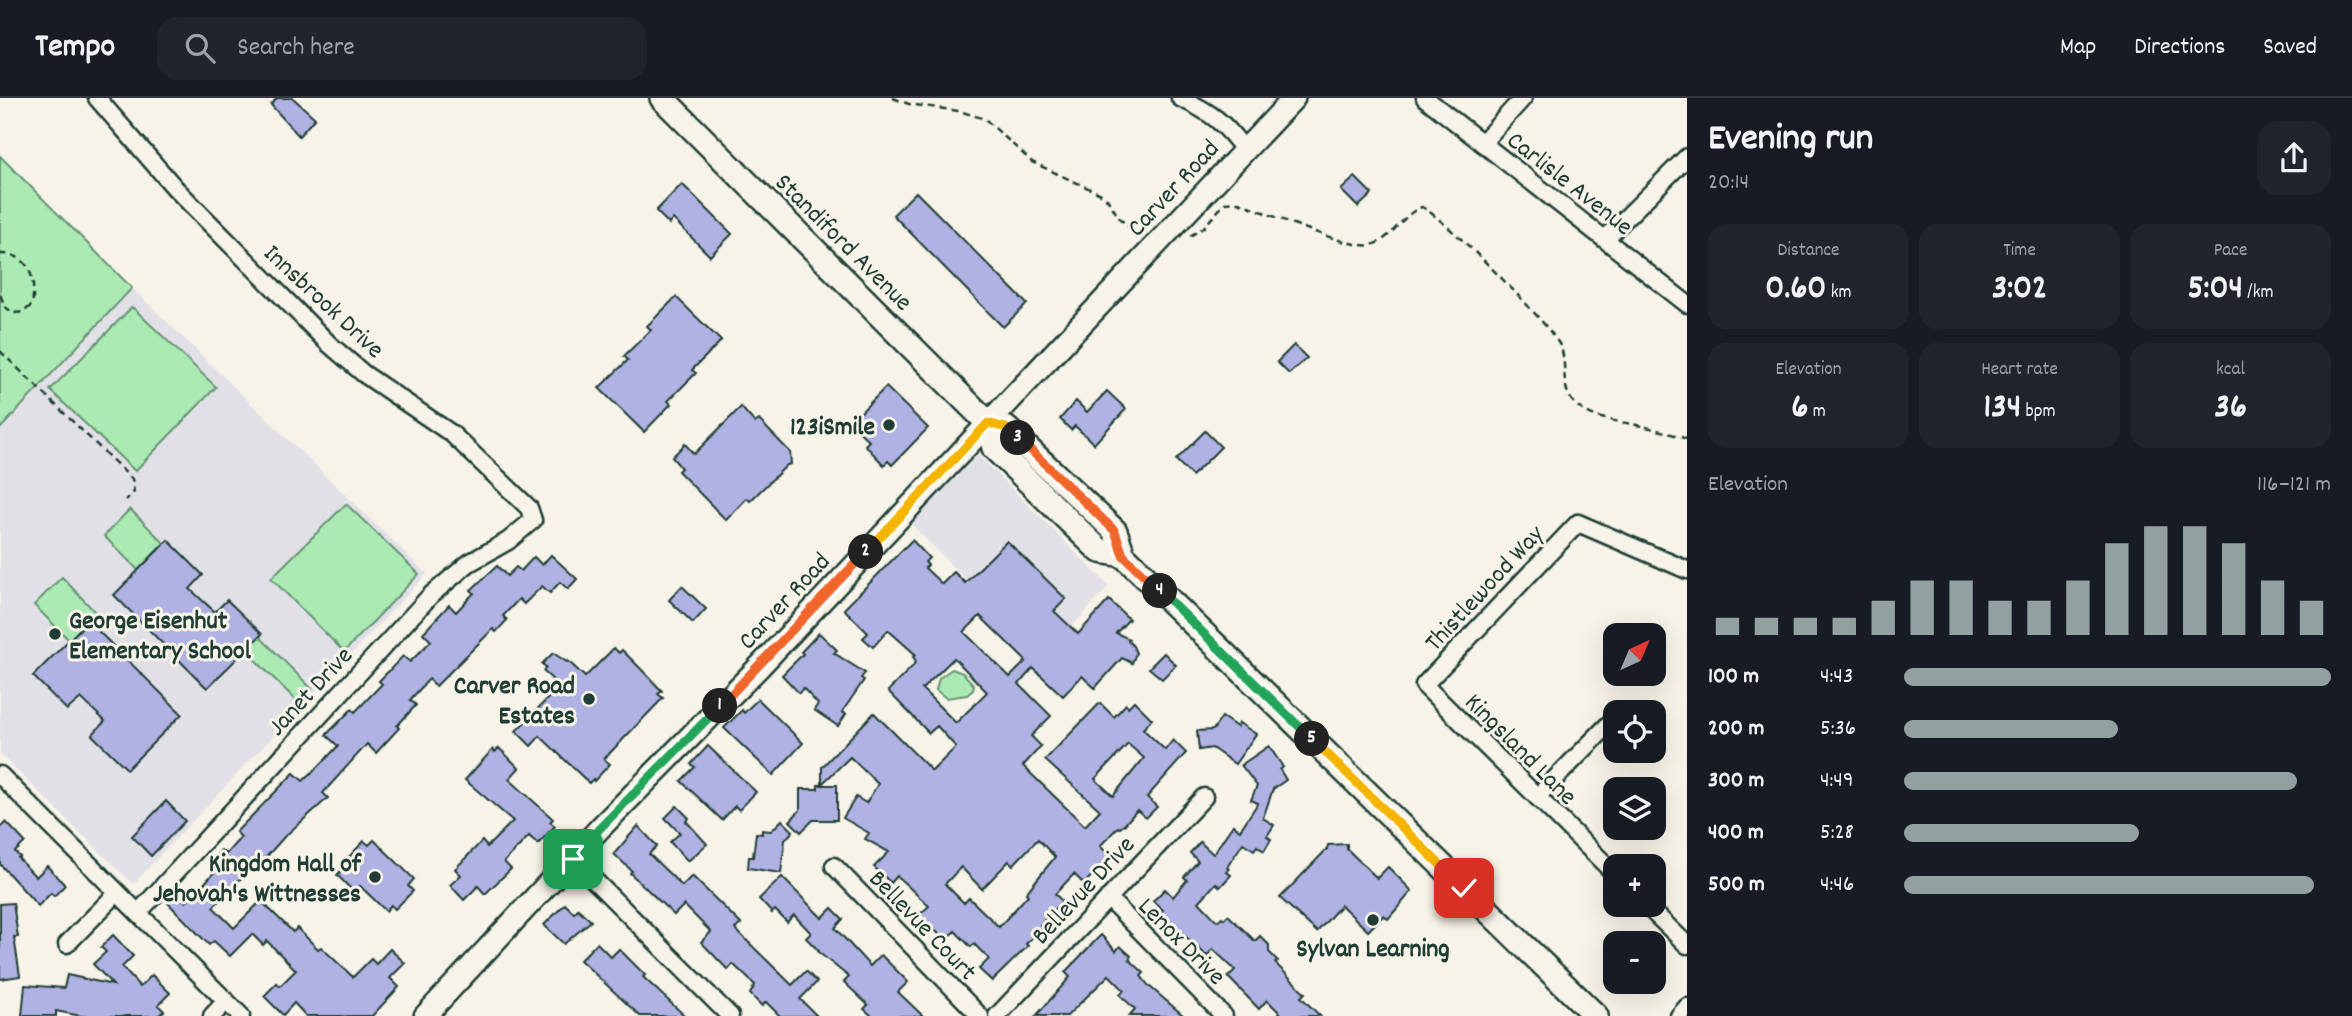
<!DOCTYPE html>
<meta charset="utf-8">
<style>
:root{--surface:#171b24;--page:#20242c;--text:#f1f3f6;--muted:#9ea1a6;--line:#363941;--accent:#92a19f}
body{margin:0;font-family:Dekko,sans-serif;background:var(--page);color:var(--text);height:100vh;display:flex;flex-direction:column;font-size:26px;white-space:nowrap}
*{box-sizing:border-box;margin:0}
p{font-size:23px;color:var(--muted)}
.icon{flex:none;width:38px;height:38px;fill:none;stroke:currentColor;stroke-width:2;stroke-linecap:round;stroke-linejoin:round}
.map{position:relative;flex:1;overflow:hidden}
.sheet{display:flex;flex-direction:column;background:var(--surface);width:665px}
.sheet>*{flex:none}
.needle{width:46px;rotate:44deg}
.buttons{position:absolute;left:1603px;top:525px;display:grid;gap:14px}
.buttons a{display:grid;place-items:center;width:63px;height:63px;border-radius:14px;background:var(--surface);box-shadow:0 7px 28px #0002;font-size:35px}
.pin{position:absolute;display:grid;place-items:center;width:60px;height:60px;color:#fff;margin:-30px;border-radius:14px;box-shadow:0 4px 10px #0006}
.km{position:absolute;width:35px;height:35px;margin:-18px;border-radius:50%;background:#222;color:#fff;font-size:19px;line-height:35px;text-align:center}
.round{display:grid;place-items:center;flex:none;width:74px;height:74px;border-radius:21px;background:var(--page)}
.head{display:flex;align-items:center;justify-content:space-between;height:119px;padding:0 21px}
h1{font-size:38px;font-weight:700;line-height:52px}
.figures{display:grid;grid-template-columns:repeat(3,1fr);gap:10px;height:119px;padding:7px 21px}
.figures div{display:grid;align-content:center;border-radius:18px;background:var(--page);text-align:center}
.figures b{font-size:35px;font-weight:700}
.figures small{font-size:19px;font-weight:400}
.figures p{font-size:19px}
.chart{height:196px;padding:14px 21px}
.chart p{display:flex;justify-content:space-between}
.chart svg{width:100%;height:126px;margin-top:7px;stroke:var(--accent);stroke-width:6}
ul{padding:0 21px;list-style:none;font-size:23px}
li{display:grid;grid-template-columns:112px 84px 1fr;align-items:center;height:52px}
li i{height:18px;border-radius:9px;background:var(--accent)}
header{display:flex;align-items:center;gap:42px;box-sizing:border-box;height:98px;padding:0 35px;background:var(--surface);border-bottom:2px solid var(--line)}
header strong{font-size:33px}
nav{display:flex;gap:38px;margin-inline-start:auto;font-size:24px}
.search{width:490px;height:63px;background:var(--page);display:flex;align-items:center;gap:18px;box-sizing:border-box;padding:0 24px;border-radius:21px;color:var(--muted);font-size:26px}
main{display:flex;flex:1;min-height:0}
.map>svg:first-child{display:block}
</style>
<header>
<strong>Tempo</strong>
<div class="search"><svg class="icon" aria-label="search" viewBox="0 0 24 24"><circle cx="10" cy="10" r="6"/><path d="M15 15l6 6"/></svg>Search here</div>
<nav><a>Map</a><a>Directions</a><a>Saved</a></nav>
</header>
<main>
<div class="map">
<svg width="1687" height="918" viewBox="0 0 1687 918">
<rect width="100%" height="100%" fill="#f7f3e8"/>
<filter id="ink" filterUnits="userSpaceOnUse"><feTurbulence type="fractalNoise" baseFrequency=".0143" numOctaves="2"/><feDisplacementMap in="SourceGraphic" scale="14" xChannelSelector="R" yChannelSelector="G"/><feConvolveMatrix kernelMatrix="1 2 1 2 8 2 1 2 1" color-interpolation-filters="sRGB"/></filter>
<g filter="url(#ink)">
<!-- built -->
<g fill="#e2e0e7">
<path d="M 132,190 L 427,476 L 133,786 L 0,656 L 0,331 Z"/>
<path d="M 976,355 L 1109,488 L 1043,560 L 909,424 Z"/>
</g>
<!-- green -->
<g fill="#abebb3" stroke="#659474" stroke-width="2">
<path d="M 0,58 L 132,190 L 0,331 Z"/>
<path d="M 132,209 L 216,289 L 135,373 L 50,292 Z"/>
<path d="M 346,406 L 419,476 L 344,554 L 271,480 Z"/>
<path d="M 130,411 L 164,445 L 138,472 L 104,438 Z"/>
<path d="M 62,479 L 96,515 L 69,542 L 34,507 Z"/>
<path d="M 259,538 L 312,591 L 299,605 L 245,552 Z"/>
<path d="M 952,571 L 963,575 L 974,587 L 973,592 L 967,597 L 946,600 L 936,592 L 939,580 Z"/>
</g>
<!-- building -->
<g fill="#b1b2e4" stroke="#1f3d34" stroke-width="2" fill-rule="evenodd">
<path d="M 277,0 L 293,0 L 315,20 L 299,38 L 271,7 Z"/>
<path d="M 1355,79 L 1372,96 L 1358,109 L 1341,92 Z"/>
<path d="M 682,86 L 732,136 L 710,158 L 673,121 L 669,126 L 656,113 Z"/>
<path d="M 916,94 L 1027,206 L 1003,229 L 893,117 Z"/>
<path d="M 676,199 L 721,243 L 692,272 L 696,275 L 668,303 L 671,306 L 644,334 L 599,290 L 628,262 L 624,258 L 651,232 L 647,228 Z"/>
<path d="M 1294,247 L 1307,260 L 1289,276 L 1277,264 Z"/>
<path d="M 886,289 L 928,330 L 892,367 L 888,363 L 884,367 L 865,347 L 869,343 L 850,325 Z"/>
<path d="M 1107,293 L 1126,311 L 1094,346 L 1075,328 L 1071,332 L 1060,321 L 1076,303 L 1087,314 Z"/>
<path d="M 741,309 L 755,325 L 759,322 L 790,354 L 791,366 L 787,367 L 750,403 L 747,400 L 726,422 L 678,373 L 681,370 L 672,359 L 685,346 L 694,356 Z"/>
<path d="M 1205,333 L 1221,349 L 1192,378 L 1176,362 Z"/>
<path d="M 168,442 L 203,477 L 190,491 L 215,514 L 227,502 L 262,536 L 207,590 L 114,497 Z"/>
<path d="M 912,442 L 929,460 L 925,464 L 928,467 L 925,470 L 942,486 L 954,474 L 965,485 L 1007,443 L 1066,501 L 1054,513 L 1078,536 L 1109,502 L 1129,521 L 1116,535 L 1129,541 L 1128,543 L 1133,548 L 1136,555 L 1132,565 L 1122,560 L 1095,590 L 1082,578 L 1063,598 L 1033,570 L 1019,586 L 1051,618 L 1031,638 L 1041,648 L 1023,668 L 1085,728 L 1100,712 L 1045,662 L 1100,605 L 1114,619 L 1126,606 L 1128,609 L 1134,603 L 1152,621 L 1143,631 L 1165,652 L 1173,642 L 1186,655 L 1147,699 L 1157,709 L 1146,720 L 1137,712 L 1125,726 L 1120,730 L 1118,729 L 1100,748 L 1110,758 L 1084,786 L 1074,776 L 1055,796 L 1062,803 L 1040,827 L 1042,829 L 1026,846 L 1028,848 L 992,883 L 979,871 L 989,861 L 974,846 L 971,849 L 955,833 L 945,842 L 919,817 L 929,808 L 897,778 L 891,785 L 874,769 L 889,754 L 865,741 L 869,735 L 843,720 L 856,699 L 866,705 L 878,686 L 850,659 L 822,686 L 822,669 L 874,615 L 932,673 L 956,649 L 937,628 L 929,635 L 888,593 L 913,568 L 916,563 L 913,559 L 916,557 L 888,532 L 873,549 L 863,540 L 868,535 L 844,511 ZM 980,518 L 1026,563 L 1010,579 L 964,534 ZM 954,560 L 987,594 L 956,625 L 922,591 ZM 1128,646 L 1144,660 L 1113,698 L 1095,681 ZM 1038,741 L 1055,759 L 1026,795 L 1028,797 L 999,829 L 969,800 L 964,805 L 945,786 L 961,769 L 982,791 L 1009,763 L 1013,767 Z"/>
<path d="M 551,457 L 577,481 L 568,491 L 560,484 L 550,495 L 542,488 L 524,506 L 519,501 L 503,518 L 507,522 L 496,534 L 493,531 L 436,588 L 429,581 L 410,602 L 416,607 L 397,628 L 399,630 L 376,655 L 367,646 L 323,695 L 328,700 L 284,739 L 253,774 L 250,771 L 213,809 L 234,830 L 261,803 L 293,834 L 297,830 L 318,851 L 321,849 L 353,879 L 371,861 L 376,866 L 390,851 L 405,865 L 390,880 L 399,889 L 372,918 L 306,918 L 294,905 L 283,917 L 264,898 L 277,885 L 280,888 L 296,872 L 267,843 L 263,847 L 252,836 L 230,858 L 214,843 L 209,847 L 168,805 L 178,796 L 186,804 L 203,787 L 217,771 L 210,764 L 221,752 L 226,756 L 241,739 L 236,734 L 294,675 L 303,683 L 320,667 L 338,648 L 326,637 L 352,611 L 355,614 L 382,586 L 379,583 L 403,558 L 410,564 L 431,543 L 423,535 L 449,507 L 456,514 L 474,495 L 471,492 L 497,468 L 507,478 L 516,469 L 521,473 L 534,459 L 542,467 Z"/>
<path d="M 682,488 L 706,511 L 693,525 L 669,502 Z"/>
<path d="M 88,523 L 182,616 L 127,671 L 92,637 L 105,623 L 81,600 L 67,612 L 33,578 Z"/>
<path d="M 819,535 L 837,552 L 834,555 L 865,575 L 861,580 L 864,582 L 842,614 L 846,616 L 838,628 L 814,612 L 818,606 L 803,590 L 799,595 L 782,577 L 803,556 L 801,554 Z"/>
<path d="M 614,550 L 619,555 L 622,552 L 638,568 L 662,593 L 658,596 L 663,600 L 604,661 L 610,666 L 594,683 L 593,681 L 589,685 L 540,638 L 531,648 L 516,633 L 557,591 L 550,585 L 553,582 L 543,573 L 546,569 L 542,566 L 553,555 L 567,564 L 568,563 L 585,579 Z"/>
<path d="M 1164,555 L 1176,567 L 1162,581 L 1149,570 Z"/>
<path d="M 758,601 L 803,645 L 773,677 L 724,630 L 742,612 L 744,615 Z"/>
<path d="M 1222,619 L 1237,629 L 1239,625 L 1256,636 L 1235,666 L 1212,650 L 1199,652 L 1197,633 L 1213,632 Z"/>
<path d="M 708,648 L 756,694 L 739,712 L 735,708 L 722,722 L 681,683 L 695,669 L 691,666 Z"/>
<path d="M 1269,648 L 1283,669 L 1280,672 L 1286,682 L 1273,691 L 1263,720 L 1274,727 L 1267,738 L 1271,741 L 1264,753 L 1257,748 L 1254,752 L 1243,745 L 1227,769 L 1229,771 L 1226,773 L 1231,777 L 1220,789 L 1216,785 L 1199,804 L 1217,823 L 1222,819 L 1224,821 L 1228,817 L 1255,843 L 1260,838 L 1269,847 L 1269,854 L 1278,863 L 1275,865 L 1305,895 L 1301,899 L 1320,918 L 1283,918 L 1267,902 L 1259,911 L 1228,879 L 1235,872 L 1213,851 L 1207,858 L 1160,815 L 1163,812 L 1153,803 L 1165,791 L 1173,799 L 1187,782 L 1184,779 L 1198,763 L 1190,755 L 1200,744 L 1213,756 L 1233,727 L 1240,732 L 1258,705 L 1251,702 L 1257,688 L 1241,667 Z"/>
<path d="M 499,650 L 519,670 L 509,681 L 553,721 L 550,724 L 555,728 L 538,746 L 529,738 L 504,764 L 511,771 L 485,796 L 478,788 L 464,802 L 450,787 L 461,777 L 455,771 L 482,743 L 487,749 L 513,723 L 465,682 L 493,651 L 495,654 Z"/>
<path d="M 818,687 L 837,687 L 837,722 L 813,722 L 801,734 L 790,723 L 800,712 L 800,691 L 818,691 Z"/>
<path d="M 166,703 L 185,723 L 151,758 L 132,738 Z"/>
<path d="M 677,708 L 689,720 L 686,723 L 707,746 L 688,763 L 670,744 L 680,735 L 665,720 Z"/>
<path d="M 782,722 L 793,733 L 785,742 L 781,775 L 748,770 L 749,759 L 753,759 L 756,735 L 762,736 L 762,732 L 771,733 Z"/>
<path d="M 6,724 L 25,744 L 15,754 L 20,759 L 18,760 L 36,779 L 47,768 L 65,787 L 54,798 L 51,795 L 38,808 L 0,766 L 0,730 Z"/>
<path d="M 638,728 L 657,748 L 649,756 L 682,788 L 692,778 L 741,826 L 735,831 L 792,887 L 806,873 L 817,884 L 800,901 L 817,918 L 780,918 L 766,904 L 762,908 L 750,896 L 755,887 L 733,866 L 728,872 L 701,844 L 711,834 L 684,807 L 674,817 L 630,775 L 632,773 L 614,756 Z"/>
<path d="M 374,742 L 414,781 L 408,788 L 413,793 L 395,811 L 391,807 L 386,813 L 360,788 L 354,794 L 337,777 L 348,766 L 345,763 L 364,743 L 369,747 Z"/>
<path d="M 1347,746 L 1347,751 L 1377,780 L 1388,769 L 1412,793 L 1388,821 L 1384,817 L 1368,833 L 1341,807 L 1317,834 L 1280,800 L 1327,751 L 1328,747 Z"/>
<path d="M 782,779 L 822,820 L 832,810 L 843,821 L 835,830 L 870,868 L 881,857 L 908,884 L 898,894 L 923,918 L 872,918 L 864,911 L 868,907 L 844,884 L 849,879 L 818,854 L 819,853 L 806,840 L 811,835 L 794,817 L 787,824 L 775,812 L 772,815 L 759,801 Z"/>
<path d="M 13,805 L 18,839 L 14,839 L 20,878 L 0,881 L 0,806 Z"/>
<path d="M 565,806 L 574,815 L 578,811 L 591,823 L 564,846 L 544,827 Z"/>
<path d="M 113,837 L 133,858 L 122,869 L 140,889 L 152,877 L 170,895 L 158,907 L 164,913 L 158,918 L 81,918 L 56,913 L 56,918 L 22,918 L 25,887 L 64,890 L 67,877 L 113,887 L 93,866 L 106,854 L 101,849 Z"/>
<path d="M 1101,837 L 1116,853 L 1120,848 L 1131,858 L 1129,861 L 1144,875 L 1141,878 L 1149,888 L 1184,918 L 1129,918 L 1135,911 L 1120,897 L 1124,892 L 1109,877 L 1067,918 L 1036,918 L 1070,879 L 1065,874 Z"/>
<path d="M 597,845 L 611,859 L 619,851 L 645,877 L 643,879 L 685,918 L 640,918 L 580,862 Z"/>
</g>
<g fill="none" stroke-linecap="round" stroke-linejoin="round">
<defs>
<g id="minor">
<path d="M 97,0 L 175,90 L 329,246 L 364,276 L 452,336 L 529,410 L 533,422 L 508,443 L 469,465 L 431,497 L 138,815"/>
<path d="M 1180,0 C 1211,14 1225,25 1245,53"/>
<path d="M 1425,0 L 1687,206"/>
<path d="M 1482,45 L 1523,0"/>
<path d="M 1605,141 L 1687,59"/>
<path d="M 0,677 L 241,918"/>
<path d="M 1537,699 L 1615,620"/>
<path d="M 573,761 L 730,918"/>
<path d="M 834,768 L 980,918"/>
<path d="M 1615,776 L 1424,587 L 1578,425 L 1687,472"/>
<path d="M 1108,800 L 1224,918"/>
<path d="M 1646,807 L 1687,847"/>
<path d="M 67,846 L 117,795"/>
<path d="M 212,918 L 226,903"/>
<path d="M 997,918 L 1204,699"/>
<path d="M 1679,918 L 1687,909"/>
</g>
<path id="tertiary" d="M 425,918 L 600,730 L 760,568 L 1294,0"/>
<g id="secondary">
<path d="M 662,0 L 988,325 L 994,350 L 1100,453 L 1123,457"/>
<path d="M 988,325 L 1006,330 L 1115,433 L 1123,457 L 1596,918"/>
</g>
</defs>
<!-- minor casing -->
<use href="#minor" stroke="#1f3d34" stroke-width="21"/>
<!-- tertiary casing -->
<use href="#tertiary" stroke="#1f3d34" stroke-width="26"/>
<!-- secondary casing -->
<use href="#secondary" stroke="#1f3d34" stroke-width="28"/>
<!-- path -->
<g stroke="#1f3d34" stroke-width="2.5" stroke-dasharray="7 5" stroke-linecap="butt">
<path d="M 893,0 L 909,6 L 959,13 L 985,21 L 1032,64 L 1101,96 L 1107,101 L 1120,121 L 1137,136 L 1143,130 L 1146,131"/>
<path d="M 1190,138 L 1203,130 L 1225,105 L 1238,104 C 1263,113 1350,152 1371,147 C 1391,143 1402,116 1422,109 C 1444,120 1554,229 1561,250 C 1568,270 1559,289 1575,306 C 1592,323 1623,323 1646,329 C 1660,332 1674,337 1687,341"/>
<path d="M 0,156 C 31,155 36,182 32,207 L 23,214 L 14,215 L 5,209 L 0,196"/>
<path d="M 0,253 L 132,381 L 134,394 L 126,402"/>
</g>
<!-- minor -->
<use href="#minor" stroke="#f7f3e8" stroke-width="16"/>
<!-- tertiary -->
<use href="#tertiary" stroke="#f7f3e8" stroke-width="21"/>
<!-- secondary -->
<use href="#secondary" stroke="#f7f3e8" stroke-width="23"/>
</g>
</g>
<g fill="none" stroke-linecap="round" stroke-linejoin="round" filter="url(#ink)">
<defs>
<path id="split-1" d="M 573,761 L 600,730 L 720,608"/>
<path id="split-2" d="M 720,608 L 866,454"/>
<path id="split-3" d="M 866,454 L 988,325 L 1006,330 L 1018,340"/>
<path id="split-4" d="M 1018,340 L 1115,433 L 1123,457 L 1160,493"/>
<path id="split-5" d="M 1160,493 L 1312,641"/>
<path id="split-6" d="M 1312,641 L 1464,790"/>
</defs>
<!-- split-1 casing -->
<use href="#split-1" stroke="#fff" stroke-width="14"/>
<!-- split-2 casing -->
<use href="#split-2" stroke="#fff" stroke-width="14"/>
<!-- split-3 casing -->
<use href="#split-3" stroke="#fff" stroke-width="14"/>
<!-- split-4 casing -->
<use href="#split-4" stroke="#fff" stroke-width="14"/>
<!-- split-5 casing -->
<use href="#split-5" stroke="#fff" stroke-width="14"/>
<!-- split-6 casing -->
<use href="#split-6" stroke="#fff" stroke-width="14"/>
<!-- split-1 -->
<use href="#split-1" stroke="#22a559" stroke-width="9"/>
<!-- split-2 -->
<use href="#split-2" stroke="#f0652b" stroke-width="9"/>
<!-- split-3 -->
<use href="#split-3" stroke="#f5b400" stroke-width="9"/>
<!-- split-4 -->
<use href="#split-4" stroke="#f0652b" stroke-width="9"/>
<!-- split-5 -->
<use href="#split-5" stroke="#22a559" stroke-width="9"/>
<!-- split-6 -->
<use href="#split-6" stroke="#f5b400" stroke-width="9"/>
</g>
<!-- markers -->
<g fill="#1f3d34" stroke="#f7f3e8" stroke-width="2.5">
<circle cx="889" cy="327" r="7"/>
<circle cx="55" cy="536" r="7"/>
<circle cx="589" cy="601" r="7"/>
<circle cx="375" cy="779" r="7"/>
<circle cx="1373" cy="822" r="7"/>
</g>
<g text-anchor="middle" stroke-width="6" stroke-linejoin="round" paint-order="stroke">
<!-- street labels -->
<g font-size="26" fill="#1f3d34" stroke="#f7f3e8">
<text transform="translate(1571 84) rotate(38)" y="9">Carlisle Avenue</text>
<text transform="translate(1172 89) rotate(-47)" y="9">Carver Road</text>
<text transform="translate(845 143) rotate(45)" y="9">Standiford Avenue</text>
<text transform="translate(325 202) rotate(43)" y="9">Innsbrook Drive</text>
<text transform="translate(1483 489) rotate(-47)" y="9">Thistlewood Way</text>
<text transform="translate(783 502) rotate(-47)" y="9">Carver Road</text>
<text transform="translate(309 592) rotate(-47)" y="9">Janet Drive</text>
<text transform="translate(1522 650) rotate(45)" y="9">Kingsland Lane</text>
<text transform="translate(1082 791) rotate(-47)" y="9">Bellevue Drive</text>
<text transform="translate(924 826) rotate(46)" y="9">Bellevue Court</text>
<text transform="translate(1183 842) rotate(45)" y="9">Lenox Drive</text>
</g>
<!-- poi labels -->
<g font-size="26" font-weight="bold" fill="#1f3d34" stroke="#f7f3e8" text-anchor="end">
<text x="875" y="336">123iSmile</text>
<text x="69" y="530" text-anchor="start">George Eisenhut<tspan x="69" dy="30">Elementary School</tspan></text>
<text x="575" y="595">Carver Road<tspan x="575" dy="30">Estates</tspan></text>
<text x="361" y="773">Kingdom Hall of<tspan x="361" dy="30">Jehovah's Wittnesses</tspan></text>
<text x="1373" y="858" text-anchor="middle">Sylvan Learning</text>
</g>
</g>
</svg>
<div class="buttons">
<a><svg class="needle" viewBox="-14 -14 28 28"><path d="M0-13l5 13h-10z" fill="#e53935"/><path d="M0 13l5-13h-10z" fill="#9ea1a6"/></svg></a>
<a><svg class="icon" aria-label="locate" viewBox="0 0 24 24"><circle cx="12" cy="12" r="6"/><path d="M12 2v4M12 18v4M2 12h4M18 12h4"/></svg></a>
<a><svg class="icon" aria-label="layers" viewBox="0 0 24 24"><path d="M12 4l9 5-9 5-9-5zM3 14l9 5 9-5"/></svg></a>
<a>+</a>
<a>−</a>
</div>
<div class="pin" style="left:573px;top:761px;background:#1e9e55"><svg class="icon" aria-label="arrive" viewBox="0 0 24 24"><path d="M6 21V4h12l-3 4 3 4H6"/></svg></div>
<div class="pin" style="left:1464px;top:790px;background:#d93025"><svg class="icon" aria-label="check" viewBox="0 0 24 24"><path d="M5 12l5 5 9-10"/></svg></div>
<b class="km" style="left:720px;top:608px">1</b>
<b class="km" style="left:866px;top:454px">2</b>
<b class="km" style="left:1018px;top:340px">3</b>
<b class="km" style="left:1160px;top:493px">4</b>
<b class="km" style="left:1312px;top:641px">5</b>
</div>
<section class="sheet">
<div class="head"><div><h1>Evening run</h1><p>20:14</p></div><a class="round"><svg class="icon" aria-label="share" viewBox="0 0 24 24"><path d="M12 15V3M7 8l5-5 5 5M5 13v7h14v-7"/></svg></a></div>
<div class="figures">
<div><p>Distance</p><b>0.60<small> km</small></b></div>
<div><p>Time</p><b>3:02</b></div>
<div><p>Pace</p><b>5:04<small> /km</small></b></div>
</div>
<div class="figures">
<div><p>Elevation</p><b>6<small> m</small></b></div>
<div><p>Heart rate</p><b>134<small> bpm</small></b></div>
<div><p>kcal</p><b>36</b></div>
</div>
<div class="chart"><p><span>Elevation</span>116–121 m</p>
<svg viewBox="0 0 160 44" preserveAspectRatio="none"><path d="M5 44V38M15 44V38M25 44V38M35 44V38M45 44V32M55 44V25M65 44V25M75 44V32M85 44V32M95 44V25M105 44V12M115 44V6M125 44V6M135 44V12M145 44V25M155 44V32"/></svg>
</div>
<ul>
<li><b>100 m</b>4:43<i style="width:100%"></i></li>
<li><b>200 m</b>5:36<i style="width:50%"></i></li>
<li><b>300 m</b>4:49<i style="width:92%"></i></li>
<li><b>400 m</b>5:28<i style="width:55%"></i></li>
<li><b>500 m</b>4:46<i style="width:96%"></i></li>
</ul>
</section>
</main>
